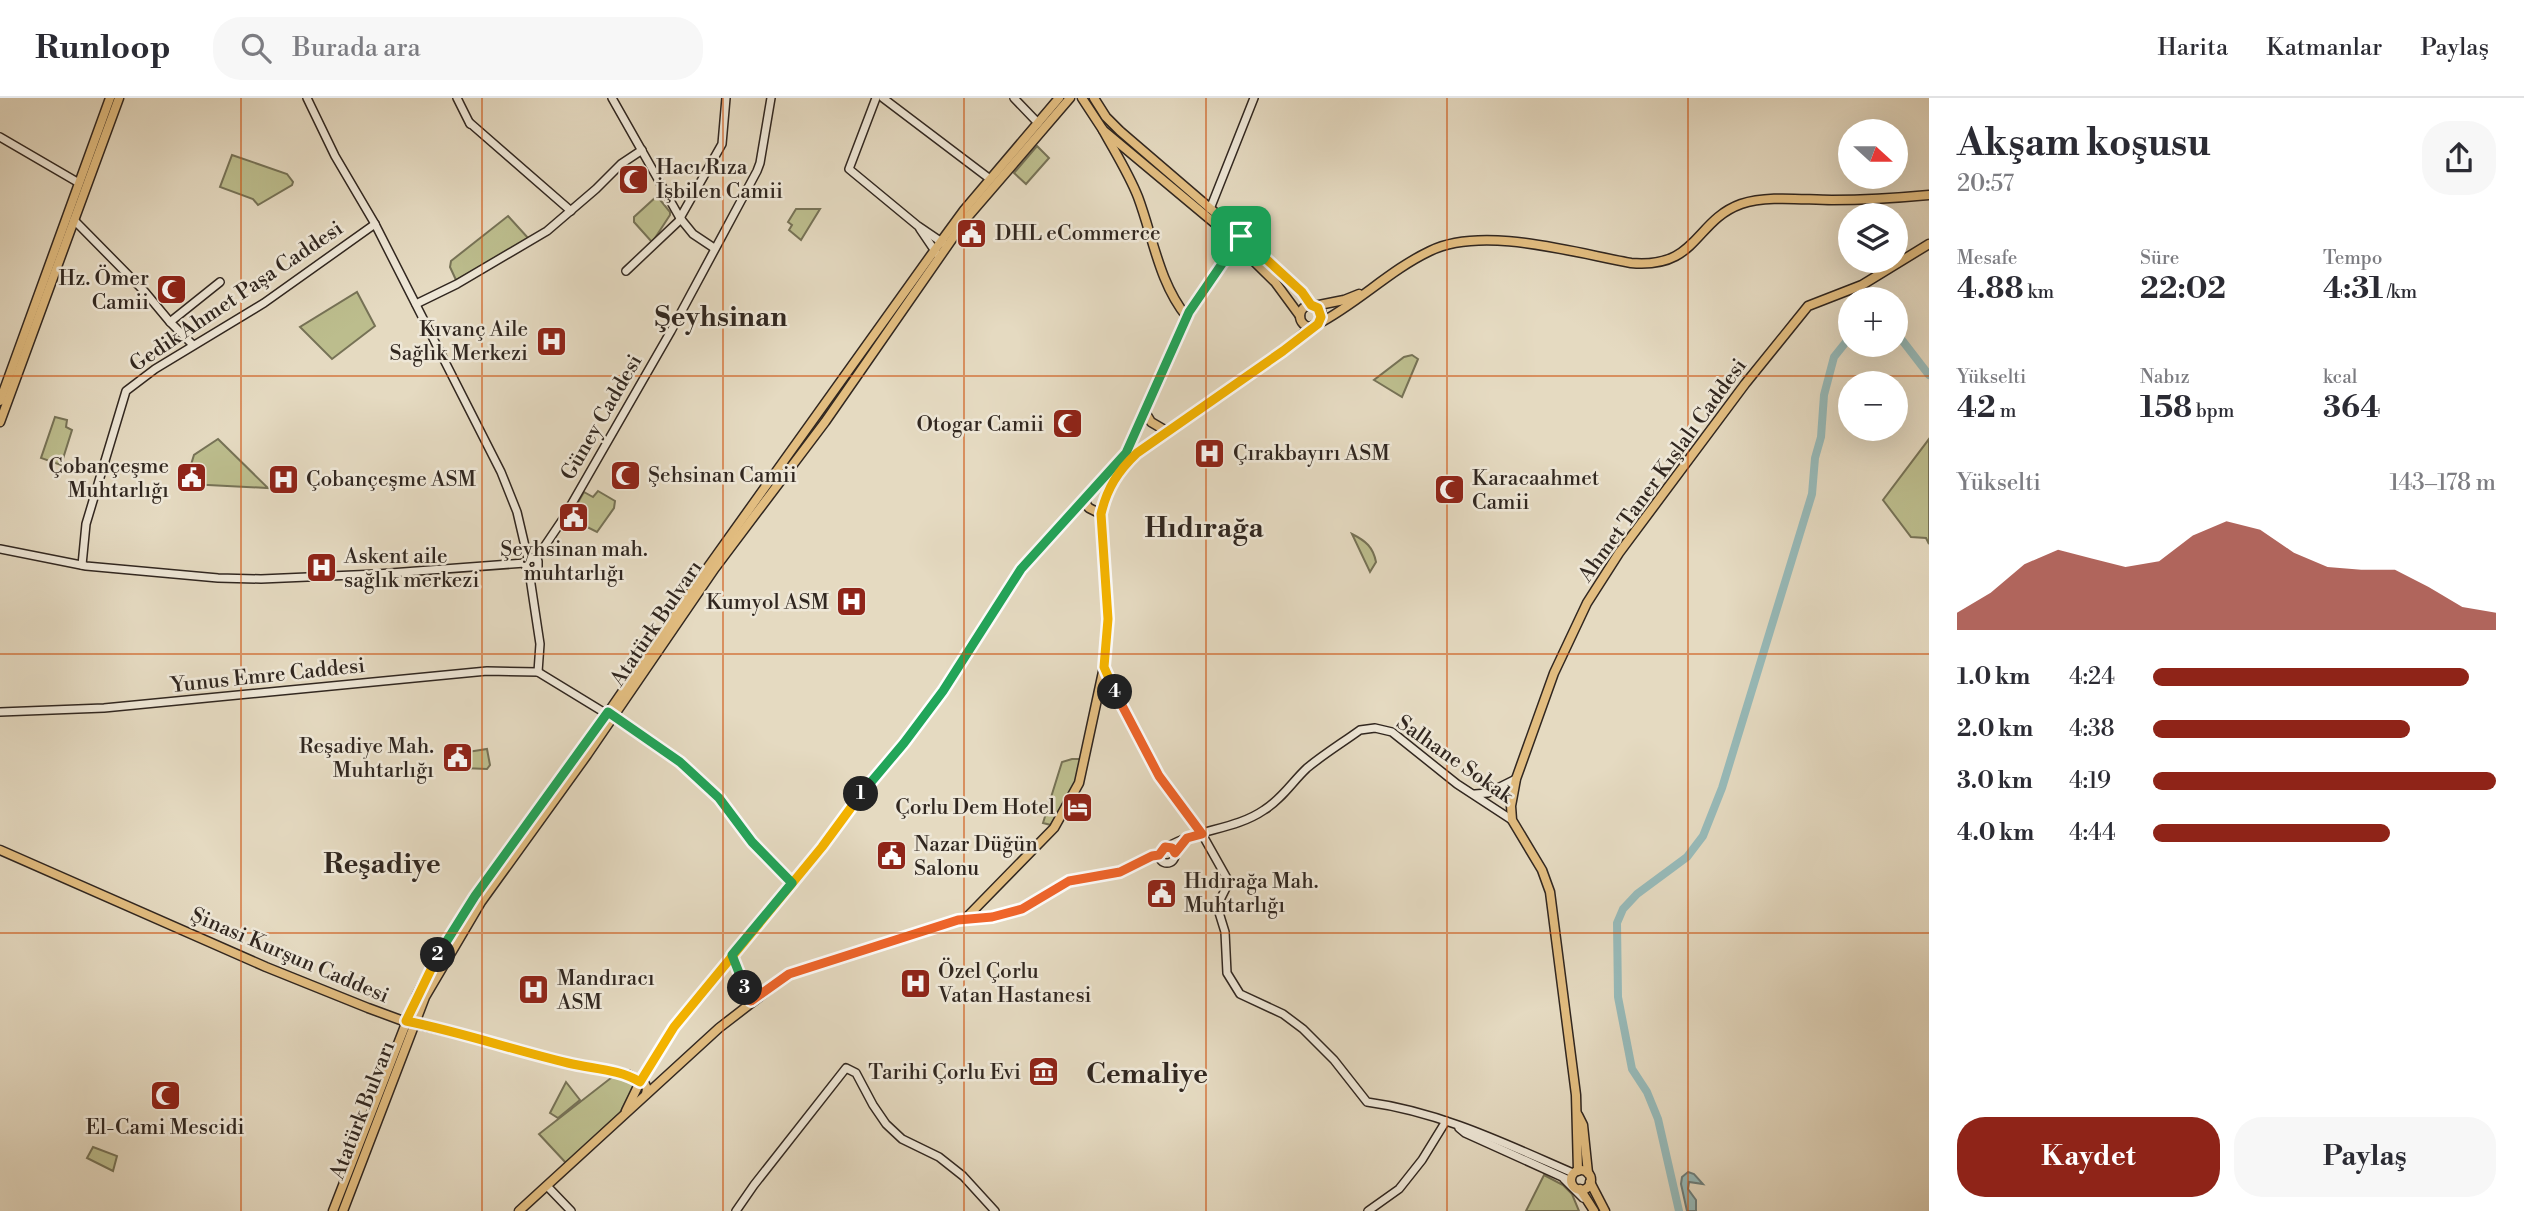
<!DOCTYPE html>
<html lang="tr">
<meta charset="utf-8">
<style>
:root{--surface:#fff;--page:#f7f7f7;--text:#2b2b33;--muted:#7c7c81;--line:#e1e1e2;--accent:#8f2418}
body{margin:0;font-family:"Libre Bodoni",serif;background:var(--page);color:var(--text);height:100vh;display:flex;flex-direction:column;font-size:26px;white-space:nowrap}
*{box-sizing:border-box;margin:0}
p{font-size:23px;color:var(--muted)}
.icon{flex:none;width:38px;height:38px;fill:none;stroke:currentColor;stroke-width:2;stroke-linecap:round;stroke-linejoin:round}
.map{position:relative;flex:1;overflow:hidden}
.details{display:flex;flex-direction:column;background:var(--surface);width:595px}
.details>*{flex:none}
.needle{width:46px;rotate:111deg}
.buttons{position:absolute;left:1838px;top:21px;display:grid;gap:14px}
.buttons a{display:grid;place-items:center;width:70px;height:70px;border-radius:50%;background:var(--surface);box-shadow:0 7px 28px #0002;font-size:35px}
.pin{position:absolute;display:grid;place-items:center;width:60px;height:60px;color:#fff;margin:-30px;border-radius:14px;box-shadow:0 4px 10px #0006}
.km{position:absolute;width:35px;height:35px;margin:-18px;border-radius:50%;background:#222;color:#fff;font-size:19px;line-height:35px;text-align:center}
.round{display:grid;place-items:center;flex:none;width:74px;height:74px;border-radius:28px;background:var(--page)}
.overview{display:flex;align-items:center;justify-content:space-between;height:119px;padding:0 28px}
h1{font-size:38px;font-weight:700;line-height:52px}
.stats{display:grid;grid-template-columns:repeat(3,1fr);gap:10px;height:119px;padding:7px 28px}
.stats div{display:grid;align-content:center}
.stats b{font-size:30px;font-weight:700}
.stats small{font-size:19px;font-weight:400}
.stats p{font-size:19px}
.chart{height:196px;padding:14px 28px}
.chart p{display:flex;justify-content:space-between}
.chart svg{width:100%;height:126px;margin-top:7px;fill:var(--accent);opacity:.7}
.button{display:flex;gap:14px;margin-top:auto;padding:14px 28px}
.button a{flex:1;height:80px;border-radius:28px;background:var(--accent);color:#fff;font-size:28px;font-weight:700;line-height:80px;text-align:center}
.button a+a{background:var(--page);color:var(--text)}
ul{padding:0 28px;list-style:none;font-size:23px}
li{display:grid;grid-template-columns:112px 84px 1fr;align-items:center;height:52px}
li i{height:18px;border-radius:9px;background:var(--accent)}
header{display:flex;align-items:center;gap:42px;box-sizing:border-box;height:98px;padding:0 35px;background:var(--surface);border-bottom:2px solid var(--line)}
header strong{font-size:33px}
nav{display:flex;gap:38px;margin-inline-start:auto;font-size:24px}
.search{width:490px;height:63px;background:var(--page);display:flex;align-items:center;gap:18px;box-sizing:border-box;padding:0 24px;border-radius:28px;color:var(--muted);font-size:26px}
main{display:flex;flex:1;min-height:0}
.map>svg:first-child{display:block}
</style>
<header>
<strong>Runloop</strong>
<div class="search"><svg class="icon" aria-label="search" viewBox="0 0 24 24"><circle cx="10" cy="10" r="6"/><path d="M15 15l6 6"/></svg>Burada ara</div>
<nav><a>Harita</a><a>Katmanlar</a><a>Paylaş</a></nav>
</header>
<main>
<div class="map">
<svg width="1929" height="1113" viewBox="0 0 1929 1113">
<rect width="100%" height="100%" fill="#e5dac1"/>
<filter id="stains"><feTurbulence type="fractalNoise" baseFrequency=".00286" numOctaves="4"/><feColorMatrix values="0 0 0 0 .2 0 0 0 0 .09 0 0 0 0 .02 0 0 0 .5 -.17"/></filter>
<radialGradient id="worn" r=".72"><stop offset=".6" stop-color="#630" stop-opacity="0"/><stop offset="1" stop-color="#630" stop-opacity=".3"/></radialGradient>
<!-- green -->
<g fill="#bcbd8d" stroke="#767256" stroke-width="2">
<path d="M 1037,48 L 1049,60 L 1026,86 L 1014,75 Z"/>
<path d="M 232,57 L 287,76 L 293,84 L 292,87 L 258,107 L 253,101 L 220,89 Z"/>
<path d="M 657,98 L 670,114 L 670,117 L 653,143 L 651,143 L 634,124 L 634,119 Z"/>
<path d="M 796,111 L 820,111 L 801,142 L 789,132 L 792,127 L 788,124 Z"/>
<path d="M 508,118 L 529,141 L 456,182 L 450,169 L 451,163 Z"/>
<path d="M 357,194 L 375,228 L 332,261 L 300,229 Z"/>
<path d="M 1412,257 L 1418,261 L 1402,299 L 1374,282 L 1404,259 Z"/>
<path d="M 55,319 L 67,322 L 66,329 L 72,332 L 61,367 L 41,360 Z"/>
<path d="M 218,341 L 268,390 L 189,386 L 186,383 L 194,357 Z"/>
<path d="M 1929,341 L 1929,446 L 1926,440 L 1911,439 L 1883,402 Z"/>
<path d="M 598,393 L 615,403 L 614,410 L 597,434 L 569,420 L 584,394 L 593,399 Z"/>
<path d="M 1352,436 C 1366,443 1373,449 1376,464 L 1370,474 Z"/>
<path d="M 487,651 L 490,667 L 487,671 L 463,670 L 461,668 L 461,655 Z"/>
<path d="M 1072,661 L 1082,661 L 1076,684 L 1051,727 L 1043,725 L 1062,664 Z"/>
<path d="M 616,976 L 637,983 L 620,1015 L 566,1065 L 539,1036 Z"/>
<path d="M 566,984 L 580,1002 L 558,1020 L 550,1015 Z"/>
<path d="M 93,1049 L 117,1058 L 113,1073 L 87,1060 Z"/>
<path d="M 1544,1077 L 1563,1087 L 1572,1096 L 1579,1113 L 1526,1113 Z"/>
</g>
<!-- water -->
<path fill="#97bab9" stroke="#6e7f7c" stroke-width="2" d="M 1688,1074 L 1694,1076 L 1703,1086 L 1689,1084 L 1688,1091 L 1696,1102 L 1696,1113 L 1687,1113 L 1681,1086 L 1682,1079 Z"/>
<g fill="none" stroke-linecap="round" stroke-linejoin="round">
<!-- river -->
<g stroke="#97bab9" stroke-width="8">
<path d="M 1895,233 L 1929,277"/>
<path d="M 1679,1113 L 1658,1021 L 1647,994 L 1632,971 L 1618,899 L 1617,825 L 1623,811 L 1637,796 L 1687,759 L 1703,738 L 1722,690 L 1812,396 L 1815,360 L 1821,339 L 1824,297 L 1834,259 L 1850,239"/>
</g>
<defs>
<g id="secondary">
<path d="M 307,0 L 335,58 L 375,126 L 501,374 L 517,414 L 528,461"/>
<path d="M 457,0 L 470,26"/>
<path d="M 612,0 L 680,120 L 693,136 L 714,150"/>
<path d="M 876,0 L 849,71 L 918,128 L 943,145"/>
<path d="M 883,0 L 990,81"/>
<path d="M 1014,0 L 1038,25"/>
<path d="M 470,25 L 571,113"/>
<path d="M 0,39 L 79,85"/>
<path d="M 1210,111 L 1254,0"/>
<path d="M 680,120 L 722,46 L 726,0"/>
<path d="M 74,122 L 145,194 L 170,224 L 193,247"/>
<path d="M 920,131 L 937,156"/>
<path d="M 626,173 L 681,121"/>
<path d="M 416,206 L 457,186 L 547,133 L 596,91 L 621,66 L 642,52"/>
<path d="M 170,224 L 220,184"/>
<path d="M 0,451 L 86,468 L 218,480 L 261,481 L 377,476 L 525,465"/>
<path d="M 536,461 L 563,421 L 671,233 L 757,73 L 760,65 L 771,0"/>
<path d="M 82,467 L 86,426 L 126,293 L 155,271 L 264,205 L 375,126"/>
<path d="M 529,473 L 535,472 L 538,469 L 538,463 L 534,460 L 528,461 L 525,467 L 529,473 L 540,546 L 538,574"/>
<path d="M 1104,569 L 1159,678 L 1202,736 L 1229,784 L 1217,808 L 1225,834 L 1227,875 L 1240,896 L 1283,916 L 1303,931 L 1334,962 L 1367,1004 C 1441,1014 1506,1046 1573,1075"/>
<path d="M 0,614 L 104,610 L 487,573 L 538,574 L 651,643 L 680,664 L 719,700 L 752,744 L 792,785"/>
<path d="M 1475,696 L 1488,695 L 1516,681"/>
<circle cx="1167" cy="757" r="8"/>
<path d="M 1167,749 C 1197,731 1235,732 1264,712 C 1282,701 1292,684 1307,670 C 1324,656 1342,645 1360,632 L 1375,630 L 1392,634 L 1457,686 L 1512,722"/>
<path d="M 959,823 L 992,819 L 1022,811 L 1069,783 L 1120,774 L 1152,758 L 1159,757"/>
<path d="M 732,857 L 751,903"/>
<path d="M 1459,1030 L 1465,1035 L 1571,1083"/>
<path d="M 1564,1081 L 1583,1100"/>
<path d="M 547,1088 L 571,1113"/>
<path d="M 736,1113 L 754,1087 L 846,970 L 856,975 L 873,1007 L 886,1026 L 902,1041 L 939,1059 L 963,1078 L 995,1113"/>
<path d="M 1368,1113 L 1399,1091 L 1422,1062 L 1446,1023"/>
</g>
<g id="primary">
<path d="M 1082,0 L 1103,32 L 1218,128 L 1275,184 L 1300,218"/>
<path d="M 1094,0 L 1106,19 L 1120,33 L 1233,130 L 1303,196 L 1311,207"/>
<circle cx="1311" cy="218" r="11"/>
<path d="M 1314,208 L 1344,202 L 1359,196"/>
<path d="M 1187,219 L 1236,146"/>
<path d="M 1318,226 C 1358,205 1390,172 1430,153 C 1483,127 1575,155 1631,165 C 1698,171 1694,123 1741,106 C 1768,97 1804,102 1832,102 C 1864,102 1897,100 1929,97"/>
<path d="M 0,303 L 110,0"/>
<path d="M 1145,314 L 1151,324 L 1168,334"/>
<path d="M 0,324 L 119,0"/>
<path d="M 1088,397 L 1085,405 L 1089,410 L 1101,416"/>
<path d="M 0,752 L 266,869 L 368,910 L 406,924 L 477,940 L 555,962 L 629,977 L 645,986 L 647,991 L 646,996"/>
<path d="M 626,1013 L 640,984 L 674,929 L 822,749 L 871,683 L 904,645 L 943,593 L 1021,471 L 1126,355 L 1187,219 C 1159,185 1153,139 1138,99 C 1129,76 1115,54 1103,32"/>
<path d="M 1578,1017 L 1583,1027 L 1588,1075"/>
<circle cx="1581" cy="1082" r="10"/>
<path d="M 1578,1073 L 1576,997 L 1550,794 L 1542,772 L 1512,722 L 1511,708 L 1516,681 L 1554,575 L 1587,505 L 1619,455 L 1745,286 L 1808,208 L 1862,187 L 1929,146"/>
<path d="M 1590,1084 L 1605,1113"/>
<path d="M 1580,1091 L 1594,1113"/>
<path d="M 333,1113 L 417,897 L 432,868 L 475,798 L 581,654 L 708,469 L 934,153 L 964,112 L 1059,0"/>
<path d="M 343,1113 L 425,899 L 481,804 L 587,657 L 715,470 L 825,324 L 966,121 L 1070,0"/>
<path d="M 519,1113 L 719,930 L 789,876 L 966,820 L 1054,730 L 1079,685 L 1104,569 L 1108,521 L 1101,416 C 1107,390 1118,373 1137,355 L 1283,253 L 1312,228"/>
</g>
</defs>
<!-- secondary casing -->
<use href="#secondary" stroke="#312720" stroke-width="10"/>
<!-- primary casing -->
<use href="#primary" stroke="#312720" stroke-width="11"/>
<!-- secondary -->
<use href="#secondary" stroke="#eee7d7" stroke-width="7"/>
<!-- primary -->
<use href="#primary" stroke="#e2bd80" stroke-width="8"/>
</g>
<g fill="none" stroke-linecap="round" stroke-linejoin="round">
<defs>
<path id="split-1" d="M 861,696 L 904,645 L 943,593 L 1021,471 L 1126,355 L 1189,214 L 1241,138"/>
<path id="split-2" d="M 438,857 L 406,923 C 461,934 513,952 568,965 C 592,971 619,971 640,984 L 674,929 L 822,749 L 861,696"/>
<path id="split-3" d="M 438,857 L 475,798 L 608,614 L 680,664 L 719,700 L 752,744 L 792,785 L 732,857 L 745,890"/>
<path id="split-4" d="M 745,890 L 751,903 L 789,876 L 958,822 L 992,819 L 1022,811 L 1069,783 L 1120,774 L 1152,758 L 1159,757 L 1165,749 L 1172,750 L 1175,755 L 1187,740 L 1202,736 L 1159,678 L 1115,594"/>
<path id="split-5" d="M 1115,594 L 1104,569 L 1108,521 L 1101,416 C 1107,390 1118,373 1137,355 L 1283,253 L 1318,226 L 1321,219 L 1318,210 L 1311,207 L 1302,194 L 1241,138"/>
</defs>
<!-- split-1 casing -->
<use href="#split-1" stroke="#fff" stroke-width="14"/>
<!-- split-2 casing -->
<use href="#split-2" stroke="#fff" stroke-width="14"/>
<!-- split-3 casing -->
<use href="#split-3" stroke="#fff" stroke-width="14"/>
<!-- split-4 casing -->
<use href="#split-4" stroke="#fff" stroke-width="14"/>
<!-- split-5 casing -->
<use href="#split-5" stroke="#fff" stroke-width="14"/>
<!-- split-1 -->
<use href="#split-1" stroke="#22a559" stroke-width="9"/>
<!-- split-2 -->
<use href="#split-2" stroke="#f5b400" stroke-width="9"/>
<!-- split-3 -->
<use href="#split-3" stroke="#22a559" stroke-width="9"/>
<!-- split-4 -->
<use href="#split-4" stroke="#f0652b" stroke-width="9"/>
<!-- split-5 -->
<use href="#split-5" stroke="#f5b400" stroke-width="9"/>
</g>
<!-- grid -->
<path fill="none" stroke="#cd520f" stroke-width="2" stroke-opacity="0.55" d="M 241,0 L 241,1113M 482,0 L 482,1113M 723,0 L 723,1113M 964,0 L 964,1113M 1206,0 L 1206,1113M 1447,0 L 1447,1113M 1688,0 L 1688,1113M 0,278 L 1929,278M 0,556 L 1929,556M 0,835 L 1929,835"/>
<!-- icons -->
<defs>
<symbol id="mosque-square" viewBox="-11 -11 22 22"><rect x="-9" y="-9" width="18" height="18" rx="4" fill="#8f2418" stroke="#eee7d7"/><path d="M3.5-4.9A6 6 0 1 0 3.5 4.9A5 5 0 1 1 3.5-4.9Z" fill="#fff"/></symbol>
<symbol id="civic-square" viewBox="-11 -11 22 22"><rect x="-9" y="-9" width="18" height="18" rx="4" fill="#8f2418" stroke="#eee7d7"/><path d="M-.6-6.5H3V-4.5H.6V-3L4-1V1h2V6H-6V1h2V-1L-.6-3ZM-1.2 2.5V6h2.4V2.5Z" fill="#fff"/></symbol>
<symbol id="hospital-square" viewBox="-11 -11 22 22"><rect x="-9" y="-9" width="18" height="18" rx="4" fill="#8f2418" stroke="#eee7d7"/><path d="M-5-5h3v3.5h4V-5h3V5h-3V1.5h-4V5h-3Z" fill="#fff"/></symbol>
<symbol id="hotel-square" viewBox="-11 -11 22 22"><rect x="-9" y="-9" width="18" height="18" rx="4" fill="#8f2418" stroke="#eee7d7"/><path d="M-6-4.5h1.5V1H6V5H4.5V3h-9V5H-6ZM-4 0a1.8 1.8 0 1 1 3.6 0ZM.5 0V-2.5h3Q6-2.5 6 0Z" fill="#fff"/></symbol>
<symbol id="museum-square" viewBox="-11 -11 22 22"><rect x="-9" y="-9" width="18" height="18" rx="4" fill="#8f2418" stroke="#eee7d7"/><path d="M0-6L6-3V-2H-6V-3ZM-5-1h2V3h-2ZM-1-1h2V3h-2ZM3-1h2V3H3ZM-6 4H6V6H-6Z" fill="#fff"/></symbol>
</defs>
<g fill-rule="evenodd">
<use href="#mosque-square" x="616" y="64" width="35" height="35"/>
<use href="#civic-square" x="954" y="118" width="35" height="35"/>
<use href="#mosque-square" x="154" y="174" width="35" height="35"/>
<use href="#hospital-square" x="534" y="226" width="35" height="35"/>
<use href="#mosque-square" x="1050" y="308" width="35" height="35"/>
<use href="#hospital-square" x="1192" y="338" width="35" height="35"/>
<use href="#mosque-square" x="608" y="360" width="35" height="35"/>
<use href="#civic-square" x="174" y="362" width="35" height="35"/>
<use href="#hospital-square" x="266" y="364" width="35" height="35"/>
<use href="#mosque-square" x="1432" y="374" width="35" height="35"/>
<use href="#civic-square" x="556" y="402" width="35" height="35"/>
<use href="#hospital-square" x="304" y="452" width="35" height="35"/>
<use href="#hospital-square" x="834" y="486" width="35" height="35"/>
<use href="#civic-square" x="440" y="642" width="35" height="35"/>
<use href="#hotel-square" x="1060" y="692" width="35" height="35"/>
<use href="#civic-square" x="874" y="740" width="35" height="35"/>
<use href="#civic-square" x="1144" y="778" width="35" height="35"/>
<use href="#hospital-square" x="898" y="868" width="35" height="35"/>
<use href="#hospital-square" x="516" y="874" width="35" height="35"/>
<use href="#museum-square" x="1026" y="956" width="35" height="35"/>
<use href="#mosque-square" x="148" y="980" width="35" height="35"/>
</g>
<g text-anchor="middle" stroke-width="5" stroke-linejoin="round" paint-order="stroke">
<!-- poi labels -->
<g font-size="21" fill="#312720" stroke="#eee7d7" text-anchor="start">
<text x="656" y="76">Hacı Rıza<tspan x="656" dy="24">İşbilen Camii</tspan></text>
<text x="995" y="142">DHL eCommerce</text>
<text x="149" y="187" text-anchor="end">Hz. Ömer<tspan x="149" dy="24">Camii</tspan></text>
<text x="528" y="238" text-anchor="end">Kıvanç Aile<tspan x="528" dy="24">Sağlık Merkezi</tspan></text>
<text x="1044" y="333" text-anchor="end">Otogar Camii</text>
<text x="1233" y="362">Çırakbayırı ASM</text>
<text x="169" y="375" text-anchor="end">Çobançeşme<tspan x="169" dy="24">Muhtarlığı</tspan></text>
<text x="648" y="384">Şehsinan Camii</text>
<text x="1472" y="387">Karacaahmet<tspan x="1472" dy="24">Camii</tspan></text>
<text x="306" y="388">Çobançeşme ASM</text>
<text x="574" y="458" text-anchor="middle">Şeyhsinan mah.<tspan x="574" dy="24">muhtarlığı</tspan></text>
<text x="344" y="465">Askent aile<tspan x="344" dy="24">sağlık merkezi</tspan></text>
<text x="829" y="511" text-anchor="end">Kumyol ASM</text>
<text x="434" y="655" text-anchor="end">Reşadiye Mah.<tspan x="434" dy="24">Muhtarlığı</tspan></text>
<text x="1055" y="716" text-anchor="end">Çorlu Dem Hotel</text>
<text x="914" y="753">Nazar Düğün<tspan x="914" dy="24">Salonu</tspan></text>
<text x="1184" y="790">Hıdırağa Mah.<tspan x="1184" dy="24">Muhtarlığı</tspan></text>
<text x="938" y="880">Özel Çorlu<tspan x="938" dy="24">Vatan Hastanesi</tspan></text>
<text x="557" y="887">Mandıracı<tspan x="557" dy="24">ASM</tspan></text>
<text x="1021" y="981" text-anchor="end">Tarihi Çorlu Evi</text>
<text x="165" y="1036" text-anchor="middle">El-Cami Mescidi</text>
</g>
<!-- street labels -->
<g font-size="21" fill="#312720" stroke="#eee7d7">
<text transform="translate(236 198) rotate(-34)" y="7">Gedik Ahmet Paşa Caddesi</text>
<text transform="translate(601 319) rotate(-60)" y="7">Güney Caddesi</text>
<text transform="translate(1662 372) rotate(-54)" y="7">Ahmet Taner Kışlalı Caddesi</text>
<text transform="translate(656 525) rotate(-56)" y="7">Atatürk Bulvarı</text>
<text transform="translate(268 577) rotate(-6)" y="7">Yunus Emre Caddesi</text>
<text transform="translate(1455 661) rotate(35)" y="7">Salhane Sokak</text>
<text transform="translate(290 857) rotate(23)" y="7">Şinasi Kurşun Caddesi</text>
<text transform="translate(362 1012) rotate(-69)" y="7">Atatürk Bulvarı</text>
</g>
<!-- district labels -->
<g font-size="28" font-weight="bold" fill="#312720" stroke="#eee7d7">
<text x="721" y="228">Şeyhsinan</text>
<text x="1204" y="439">Hıdırağa</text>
<text x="382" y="775">Reşadiye</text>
<text x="1147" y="985">Cemaliye</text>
</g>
</g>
<rect width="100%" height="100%" filter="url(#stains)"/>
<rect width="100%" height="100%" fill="url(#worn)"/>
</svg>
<div class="buttons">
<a><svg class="needle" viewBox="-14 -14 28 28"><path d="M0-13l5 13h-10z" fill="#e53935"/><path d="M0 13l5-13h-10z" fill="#7c7c81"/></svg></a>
<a><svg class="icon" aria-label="layers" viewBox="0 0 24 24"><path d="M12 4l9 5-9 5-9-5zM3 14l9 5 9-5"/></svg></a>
<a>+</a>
<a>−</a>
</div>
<div class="pin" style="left:1241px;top:138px;background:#1e9e55"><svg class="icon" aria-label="arrive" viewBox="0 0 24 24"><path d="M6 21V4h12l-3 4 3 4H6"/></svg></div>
<b class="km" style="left:861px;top:696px">1</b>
<b class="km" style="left:438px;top:857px">2</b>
<b class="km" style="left:745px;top:890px">3</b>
<b class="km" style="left:1115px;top:594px">4</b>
</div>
<section class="details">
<div class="overview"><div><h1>Akşam koşusu</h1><p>20:57</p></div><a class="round"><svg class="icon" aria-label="share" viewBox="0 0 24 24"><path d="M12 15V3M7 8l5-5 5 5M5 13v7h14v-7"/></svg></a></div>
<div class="stats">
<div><p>Mesafe</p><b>4.88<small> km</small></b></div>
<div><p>Süre</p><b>22:02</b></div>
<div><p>Tempo</p><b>4:31<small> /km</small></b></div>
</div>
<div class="stats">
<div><p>Yükselti</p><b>42<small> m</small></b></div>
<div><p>Nabız</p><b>158<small> bpm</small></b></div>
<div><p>kcal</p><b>364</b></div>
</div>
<div class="chart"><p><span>Yükselti</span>143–178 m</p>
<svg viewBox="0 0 160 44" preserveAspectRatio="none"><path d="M0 44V38L10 31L20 21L30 16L40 19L50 22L60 20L70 11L80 6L90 9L100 17L110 22L120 23L130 23L140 29L150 36L160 38V44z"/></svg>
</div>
<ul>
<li><b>1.0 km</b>4:24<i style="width:92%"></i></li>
<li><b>2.0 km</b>4:38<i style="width:75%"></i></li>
<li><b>3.0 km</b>4:19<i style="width:100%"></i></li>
<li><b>4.0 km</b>4:44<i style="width:69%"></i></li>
</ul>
<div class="button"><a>Kaydet</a><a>Paylaş</a></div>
</section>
</main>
